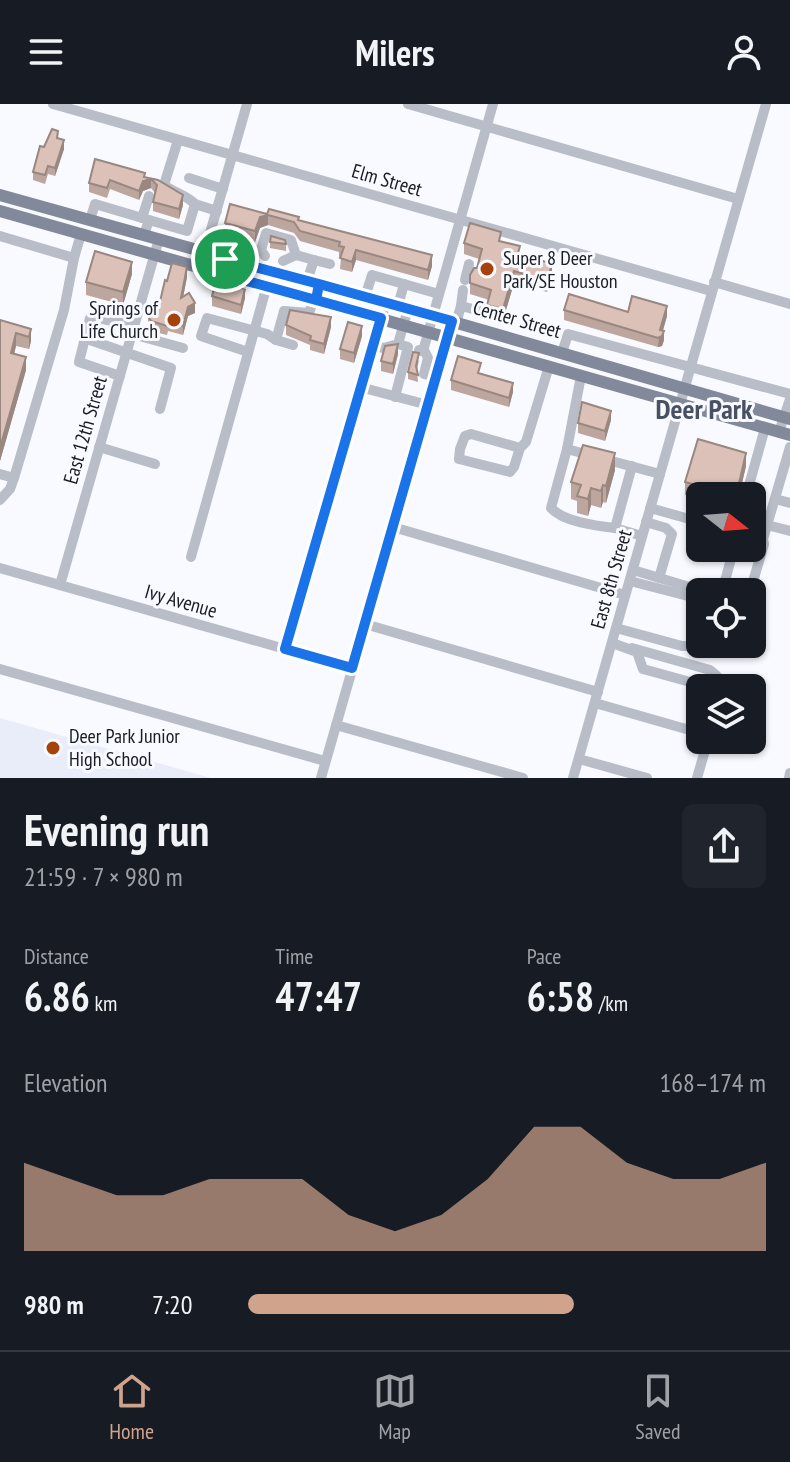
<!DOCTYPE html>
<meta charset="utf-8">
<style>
:root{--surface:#171b24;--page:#20242c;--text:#f1f3f6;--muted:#9ea1a6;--line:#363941;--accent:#cfa38c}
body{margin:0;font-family:"PT Sans Narrow",sans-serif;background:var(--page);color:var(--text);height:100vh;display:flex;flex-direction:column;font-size:30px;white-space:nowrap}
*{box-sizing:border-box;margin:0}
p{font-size:26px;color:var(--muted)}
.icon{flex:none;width:44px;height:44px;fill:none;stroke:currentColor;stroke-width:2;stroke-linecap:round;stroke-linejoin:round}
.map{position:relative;height:674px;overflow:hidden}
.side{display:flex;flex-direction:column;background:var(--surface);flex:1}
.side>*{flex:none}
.needle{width:52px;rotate:107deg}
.buttons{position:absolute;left:686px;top:378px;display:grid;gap:16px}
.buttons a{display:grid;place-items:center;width:80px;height:80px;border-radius:12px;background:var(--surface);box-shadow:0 2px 6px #0004;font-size:40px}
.pin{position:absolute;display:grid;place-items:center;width:68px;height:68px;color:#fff;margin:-34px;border:4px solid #fff;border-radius:50%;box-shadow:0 2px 8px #0007}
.round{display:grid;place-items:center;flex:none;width:84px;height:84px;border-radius:12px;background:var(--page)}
.headline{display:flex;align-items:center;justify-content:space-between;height:136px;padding:0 24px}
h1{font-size:44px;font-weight:600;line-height:60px}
.figures{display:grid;grid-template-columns:repeat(3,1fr);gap:12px;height:136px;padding:8px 24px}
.figures div{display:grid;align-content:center}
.figures b{font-size:40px;font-weight:600}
.figures small{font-size:22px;font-weight:400}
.figures p{font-size:22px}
.chart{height:224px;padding:16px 24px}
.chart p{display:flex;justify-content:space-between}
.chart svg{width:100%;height:144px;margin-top:8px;fill:var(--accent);opacity:.7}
ul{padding:0 24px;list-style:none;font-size:26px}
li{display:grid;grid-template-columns:128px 96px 1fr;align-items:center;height:60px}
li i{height:20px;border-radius:10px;background:var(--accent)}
header{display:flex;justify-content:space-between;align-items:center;height:104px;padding:0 24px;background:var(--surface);font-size:36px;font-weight:600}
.tab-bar{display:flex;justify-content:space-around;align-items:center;height:112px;border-top:2px solid var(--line);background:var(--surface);font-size:22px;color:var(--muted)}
.tab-bar a{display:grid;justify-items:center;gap:4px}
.tab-bar .selected{color:var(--accent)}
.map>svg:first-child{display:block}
</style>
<header><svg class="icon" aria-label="menu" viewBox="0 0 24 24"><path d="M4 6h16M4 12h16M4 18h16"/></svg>Milers<svg class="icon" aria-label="person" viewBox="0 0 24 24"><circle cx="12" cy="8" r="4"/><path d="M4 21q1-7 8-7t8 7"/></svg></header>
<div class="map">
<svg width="790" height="674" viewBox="0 0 790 674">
<rect width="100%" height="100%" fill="#f8faff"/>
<!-- built -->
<path fill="#e8edf9" d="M 0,614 L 211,674 L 0,674 Z"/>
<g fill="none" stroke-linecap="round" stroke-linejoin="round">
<!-- minor -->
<g stroke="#b9bdc7" stroke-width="10">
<path d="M 53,0 L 711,187"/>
<path d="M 408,0 L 738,95"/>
<path d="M 178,36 L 164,81 C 175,89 186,91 195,100"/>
<path d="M 189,74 L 223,85"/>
<path d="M 142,114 L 149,92"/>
<path d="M 90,116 L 95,100 L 149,116"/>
<path d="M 144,131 L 149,116 L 187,127 L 195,100 L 217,107"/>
<path d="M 0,132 L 74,154 L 81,130"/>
<path d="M 265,152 L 261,146 L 266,129 L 291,136 L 296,151"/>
<path d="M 225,155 L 230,139 L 249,145 L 244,160"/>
<path d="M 314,156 L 330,160"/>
<path d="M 283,157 L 296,151 L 314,156 L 307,177"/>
<path d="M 200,164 L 247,0"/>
<path d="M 465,176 L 469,160"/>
<path d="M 714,178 L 790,200"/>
<path d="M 365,193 L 372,171 L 439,190"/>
<path d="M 398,202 L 404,180"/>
<path d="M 461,202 L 463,186"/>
<path d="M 456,219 L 461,202 L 481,207"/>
<path d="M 132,230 L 183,244"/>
<path d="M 84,234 L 171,264 L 160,305"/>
<path d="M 276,236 L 284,207 L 309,209 L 319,180"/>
<path d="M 373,242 L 384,244 L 398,240 L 408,205"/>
<path d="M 419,246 L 425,248 L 428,254 L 424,270 L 436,273"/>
<path d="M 423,247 L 493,0"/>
<path d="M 248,248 L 201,232 L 207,214 L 267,230 L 276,236 L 293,241"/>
<path d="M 562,249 L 568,230 L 790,290"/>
<path d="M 120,272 L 79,258 L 90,214 L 94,213 L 134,222"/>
<path d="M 581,272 L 567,345 L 660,370"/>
<path d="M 360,283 L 428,301"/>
<path d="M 395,293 L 408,243 L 398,240"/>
<path d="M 779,328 L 790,295"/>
<path d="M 99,343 L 155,360"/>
<path d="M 520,344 L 514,363 L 510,368 L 459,355 L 460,345 L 465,332 L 471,330 L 520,344 L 526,338 L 549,262"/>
<path d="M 567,345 L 551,404 C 564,418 596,422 615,424"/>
<path d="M 632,362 L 615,424 L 642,432"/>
<path d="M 0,370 L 14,374 L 64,206 L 74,154"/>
<path d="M 746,392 L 765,324"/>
<path d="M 775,395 L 790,399"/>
<path d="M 0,396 L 10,385 L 14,374"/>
<path d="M 650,404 L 700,418"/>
<path d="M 646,418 L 666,424 L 672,430 L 659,474"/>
<path d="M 767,421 L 790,427"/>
<path d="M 393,423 L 625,491"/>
<path d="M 752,432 L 763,435 L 790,343"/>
<path d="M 191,453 L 271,167"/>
<path d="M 0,464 L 352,564"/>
<path d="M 633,466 L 696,485 L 708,485 L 725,477 L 732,451"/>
<path d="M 630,477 L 688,492 L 700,500"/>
<path d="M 60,481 L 159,135"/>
<path d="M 750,488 L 764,440 L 763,435"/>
<path d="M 365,520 L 598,588"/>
<path d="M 616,524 L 682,542 L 690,542 L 700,534"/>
<path d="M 612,539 L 637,548 L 643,565 L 712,584 L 716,582 L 717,572 L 710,566 L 632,544"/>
<path d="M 285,545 L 386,198"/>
<path d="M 0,565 L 325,657"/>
<path d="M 595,599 L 700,629"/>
<path d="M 336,621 L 523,674"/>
<path d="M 579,655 L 647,674"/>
<path d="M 321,674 L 452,217"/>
<path d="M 573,674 L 766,0"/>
<path d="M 697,674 L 708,636"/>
<path d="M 789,674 L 790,669"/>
</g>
<!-- major -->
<g stroke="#82899b" stroke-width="12">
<path d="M 0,91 L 398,202 L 790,315"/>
<path d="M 0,107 L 790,331"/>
</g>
</g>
<!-- wall -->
<g fill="#bca69d">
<path d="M 58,34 L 64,45 L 55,72 L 48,70 L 45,80 L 33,76 L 33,68 L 44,43 Z"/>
<path d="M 145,73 L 158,76 L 183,101 L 179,115 L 153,107 L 153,98 L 155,89 L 151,84 L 143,87 L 139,96 L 110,85 L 107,94 L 89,88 L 89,79 Z"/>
<path d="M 267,110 L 299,117 L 432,162 L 428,176 L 356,156 L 352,168 L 340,165 L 341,153 L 339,152 L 339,148 L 300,137 L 294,129 L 268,121 L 260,124 L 255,138 L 225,130 L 225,119 Z"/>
<path d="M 501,137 L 552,171 L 547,188 L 514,179 L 503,216 L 487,212 L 489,196 L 470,190 L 470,171 L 477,164 L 479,155 L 464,150 L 464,139 Z"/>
<path d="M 270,138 L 286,140 L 286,147 L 270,144 Z"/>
<path d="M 132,170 L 123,201 L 86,191 L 86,178 Z"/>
<path d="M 187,173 L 183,193 L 195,209 L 188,212 L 183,231 L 168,227 L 167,231 L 151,227 L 148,222 L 148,212 L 159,202 L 167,177 Z"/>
<path d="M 212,192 L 245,194 L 241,210 L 212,202 Z"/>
<path d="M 564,206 L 667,212 L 663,226 L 664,236 L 662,242 L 658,243 L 564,216 Z"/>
<path d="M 0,216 L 31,225 L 31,237 L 29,245 L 16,242 L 14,250 L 26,266 L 0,357 Z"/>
<path d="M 286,221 L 331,223 L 324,250 L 310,246 L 310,241 L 286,231 Z"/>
<path d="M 362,232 L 354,259 L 340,255 L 340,245 Z"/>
<path d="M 398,250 L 393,270 L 381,267 L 381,257 Z"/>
<path d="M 419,256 L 417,266 L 418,278 L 408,275 L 408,268 Z"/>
<path d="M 481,269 L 513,288 L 509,303 L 451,286 L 451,276 Z"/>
<path d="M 611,316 L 605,337 L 578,329 L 578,319 Z"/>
<path d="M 746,362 L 739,392 L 700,392 L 700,395 L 685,391 L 685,378 Z"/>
<path d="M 615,366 L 606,399 L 603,398 L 601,404 L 591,401 L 588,412 L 577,409 L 577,397 L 571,395 L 571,378 Z"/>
</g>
<!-- shaded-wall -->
<g fill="#998780">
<path d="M 64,36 L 64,45 L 55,72 L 55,64 Z"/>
<path d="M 145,69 L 145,76 L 151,75 L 151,84 L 143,87 L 139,96 L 139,87 Z"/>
<path d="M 183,91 L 183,101 L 179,115 L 179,105 Z"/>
<path d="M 268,111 L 268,121 L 260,124 L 255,138 L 255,127 L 260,113 Z"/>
<path d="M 356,146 L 356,156 L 352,168 L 352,158 Z"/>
<path d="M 432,151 L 432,162 L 428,176 L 428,166 Z"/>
<path d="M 132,158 L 132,170 L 123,201 L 123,188 Z"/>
<path d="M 552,160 L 552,171 L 547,188 L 547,177 Z"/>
<path d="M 187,163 L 187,173 L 181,204 L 181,194 Z"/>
<path d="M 514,167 L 514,179 L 503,216 L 503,205 Z"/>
<path d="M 245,185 L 245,194 L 241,210 L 241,201 Z"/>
<path d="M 195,199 L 195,209 L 188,212 L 183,231 L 183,222 L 188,203 Z"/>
<path d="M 667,202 L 667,212 L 661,233 L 664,227 L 664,236 L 662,242 L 658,243 L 660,226 Z"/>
<path d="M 331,213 L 331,223 L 324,250 L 324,240 Z"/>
<path d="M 362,222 L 362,232 L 354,259 L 354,249 Z"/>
<path d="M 31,225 L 31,237 L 29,245 L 29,233 Z"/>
<path d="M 16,229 L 16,242 L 11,262 L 11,249 Z"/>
<path d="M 398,240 L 398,250 L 393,270 L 393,260 Z"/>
<path d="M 26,253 L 26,266 L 0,357 L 0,344 Z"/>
<path d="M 513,279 L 513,288 L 509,303 L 509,294 Z"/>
<path d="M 611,307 L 611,316 L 605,337 L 605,327 Z"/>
<path d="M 615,349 L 615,366 L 606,399 L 606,382 Z"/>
<path d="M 746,349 L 746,362 L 739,392 L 736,392 Z"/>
<path d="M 603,381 L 603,398 L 601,404 L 601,387 Z"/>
<path d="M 591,384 L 591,401 L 588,412 L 588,395 Z"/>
</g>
<!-- building -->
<g fill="#dbc1b7" stroke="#998780" stroke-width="2">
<path d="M 52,25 L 58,27 L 57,34 L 64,36 L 55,64 L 48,62 L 45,71 L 33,68 L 40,42 L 44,43 Z"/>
<path d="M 95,55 L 145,69 L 144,73 L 158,76 L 183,91 L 179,105 L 153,98 L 157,81 L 151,75 L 143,77 L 139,87 L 110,76 L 107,84 L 89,79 Z"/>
<path d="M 230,100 L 267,110 L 269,105 L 299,113 L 298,116 L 432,151 L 428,166 L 356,146 L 352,158 L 340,154 L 344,143 L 339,142 L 340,138 L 300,127 L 294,118 L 268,111 L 260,113 L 255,127 L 225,119 Z"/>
<path d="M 470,119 L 501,128 L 499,137 L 520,142 L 518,149 L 552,160 L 547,177 L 514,167 L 503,205 L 487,201 L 491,186 L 470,179 L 470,171 L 474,164 L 477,164 L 482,145 L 464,139 Z"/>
<path d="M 271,132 L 285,136 L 286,140 L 270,138 Z"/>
<path d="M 95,147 L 132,158 L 123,188 L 86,178 Z"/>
<path d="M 172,159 L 187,163 L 181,194 L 189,189 L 195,199 L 188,203 L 183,222 L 168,217 L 167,222 L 151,217 L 148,212 L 151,210 L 154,200 L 159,202 L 165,176 L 167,177 Z"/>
<path d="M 216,177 L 245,185 L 241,201 L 212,192 Z"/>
<path d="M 569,190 L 628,208 L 632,192 L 667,202 L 660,226 L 664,227 L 662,232 L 658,234 L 564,206 Z"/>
<path d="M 290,206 L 331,213 L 324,240 L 310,236 L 311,232 L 286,221 Z"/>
<path d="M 0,216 L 31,225 L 29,233 L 16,229 L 11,249 L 26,253 L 0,344 Z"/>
<path d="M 348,218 L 362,222 L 354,249 L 340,245 Z"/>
<path d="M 398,240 L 393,260 L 381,257 L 385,242 Z"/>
<path d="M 413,248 L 419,249 L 416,262 L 418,271 L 408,268 Z"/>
<path d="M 458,252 L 481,259 L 478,269 L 513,279 L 509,294 L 451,276 Z"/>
<path d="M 582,298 L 611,307 L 605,327 L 578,319 Z"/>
<path d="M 698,335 L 746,349 L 736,392 L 685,378 Z"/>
<path d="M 583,341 L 615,349 L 606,382 L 603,381 L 601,387 L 591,384 L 588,395 L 577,392 L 581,381 L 571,378 Z"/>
</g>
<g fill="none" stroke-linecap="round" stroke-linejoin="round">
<defs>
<path id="route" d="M 225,155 L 319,180 L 316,196 L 381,214 L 285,545 L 352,564 L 452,217 L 319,180 L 316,196 L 200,164 L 204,149 L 225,155"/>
</defs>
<!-- route casing -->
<use href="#route" stroke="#fff" stroke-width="16"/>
<!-- route -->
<use href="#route" stroke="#1a73e8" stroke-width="10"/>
</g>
<!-- markers -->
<g fill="#a6420b" stroke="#f8faff" stroke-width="3">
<circle cx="487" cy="165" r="8"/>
<circle cx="174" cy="216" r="8"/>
<circle cx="53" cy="644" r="8"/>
</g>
<g text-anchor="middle" stroke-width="6" stroke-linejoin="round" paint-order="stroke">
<!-- street labels -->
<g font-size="20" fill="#191c24" stroke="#f8faff">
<text transform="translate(387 76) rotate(16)" y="7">Elm Street</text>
<text transform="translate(517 215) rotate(16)" y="7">Center Street</text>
<text transform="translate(85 326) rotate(-74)" y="7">East 12th Street</text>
<text transform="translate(611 475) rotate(-74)" y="7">East 8th Street</text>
<text transform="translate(181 497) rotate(16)" y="7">Ivy Avenue</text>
</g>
<!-- poi labels -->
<g font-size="20" fill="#191c24" stroke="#f8faff" text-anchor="start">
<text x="503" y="161">Super 8 Deer<tspan x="503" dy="23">Park/SE Houston</tspan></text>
<text x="158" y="211" text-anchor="end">Springs of<tspan x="158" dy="23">Life Church</tspan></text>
<text x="69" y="639">Deer Park Junior<tspan x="69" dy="23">High School</tspan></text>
</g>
<!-- district labels -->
<g font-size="28" font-weight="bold" fill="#485063" stroke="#f8faff">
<text x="704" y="315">Deer Park</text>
</g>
</g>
</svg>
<div class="buttons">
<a><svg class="needle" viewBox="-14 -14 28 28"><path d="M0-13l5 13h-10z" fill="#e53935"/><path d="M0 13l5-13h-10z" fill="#9ea1a6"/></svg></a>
<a><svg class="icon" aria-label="locate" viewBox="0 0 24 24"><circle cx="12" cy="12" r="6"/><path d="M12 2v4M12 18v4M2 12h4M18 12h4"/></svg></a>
<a><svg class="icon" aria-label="layers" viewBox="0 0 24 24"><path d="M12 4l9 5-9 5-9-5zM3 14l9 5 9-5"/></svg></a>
</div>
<div class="pin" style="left:225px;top:155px;background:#1e9e55"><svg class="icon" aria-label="arrive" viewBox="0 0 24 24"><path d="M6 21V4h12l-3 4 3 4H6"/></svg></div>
</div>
<section class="side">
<div class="headline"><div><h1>Evening run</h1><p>21:59 · 7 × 980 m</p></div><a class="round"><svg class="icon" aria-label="share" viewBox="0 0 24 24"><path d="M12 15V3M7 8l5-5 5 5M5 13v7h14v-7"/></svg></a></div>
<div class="figures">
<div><p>Distance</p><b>6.86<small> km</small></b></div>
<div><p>Time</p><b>47:47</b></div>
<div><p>Pace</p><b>6:58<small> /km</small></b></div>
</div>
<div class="chart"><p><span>Elevation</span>168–174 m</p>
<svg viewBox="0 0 160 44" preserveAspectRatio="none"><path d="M0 44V17L10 22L20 27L30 27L40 22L50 22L60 22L70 33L80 38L90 33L100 22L110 6L120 6L130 17L140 22L150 22L160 17V44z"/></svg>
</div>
<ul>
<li><b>980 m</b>7:20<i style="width:63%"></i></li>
</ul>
</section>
<nav class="tab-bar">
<a class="selected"><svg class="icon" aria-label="home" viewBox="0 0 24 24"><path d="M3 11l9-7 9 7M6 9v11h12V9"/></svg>Home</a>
<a><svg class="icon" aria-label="map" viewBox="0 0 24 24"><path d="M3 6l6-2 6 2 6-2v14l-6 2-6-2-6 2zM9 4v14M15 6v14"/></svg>Map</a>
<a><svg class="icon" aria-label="saved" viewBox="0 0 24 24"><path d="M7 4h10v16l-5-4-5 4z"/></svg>Saved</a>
</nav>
